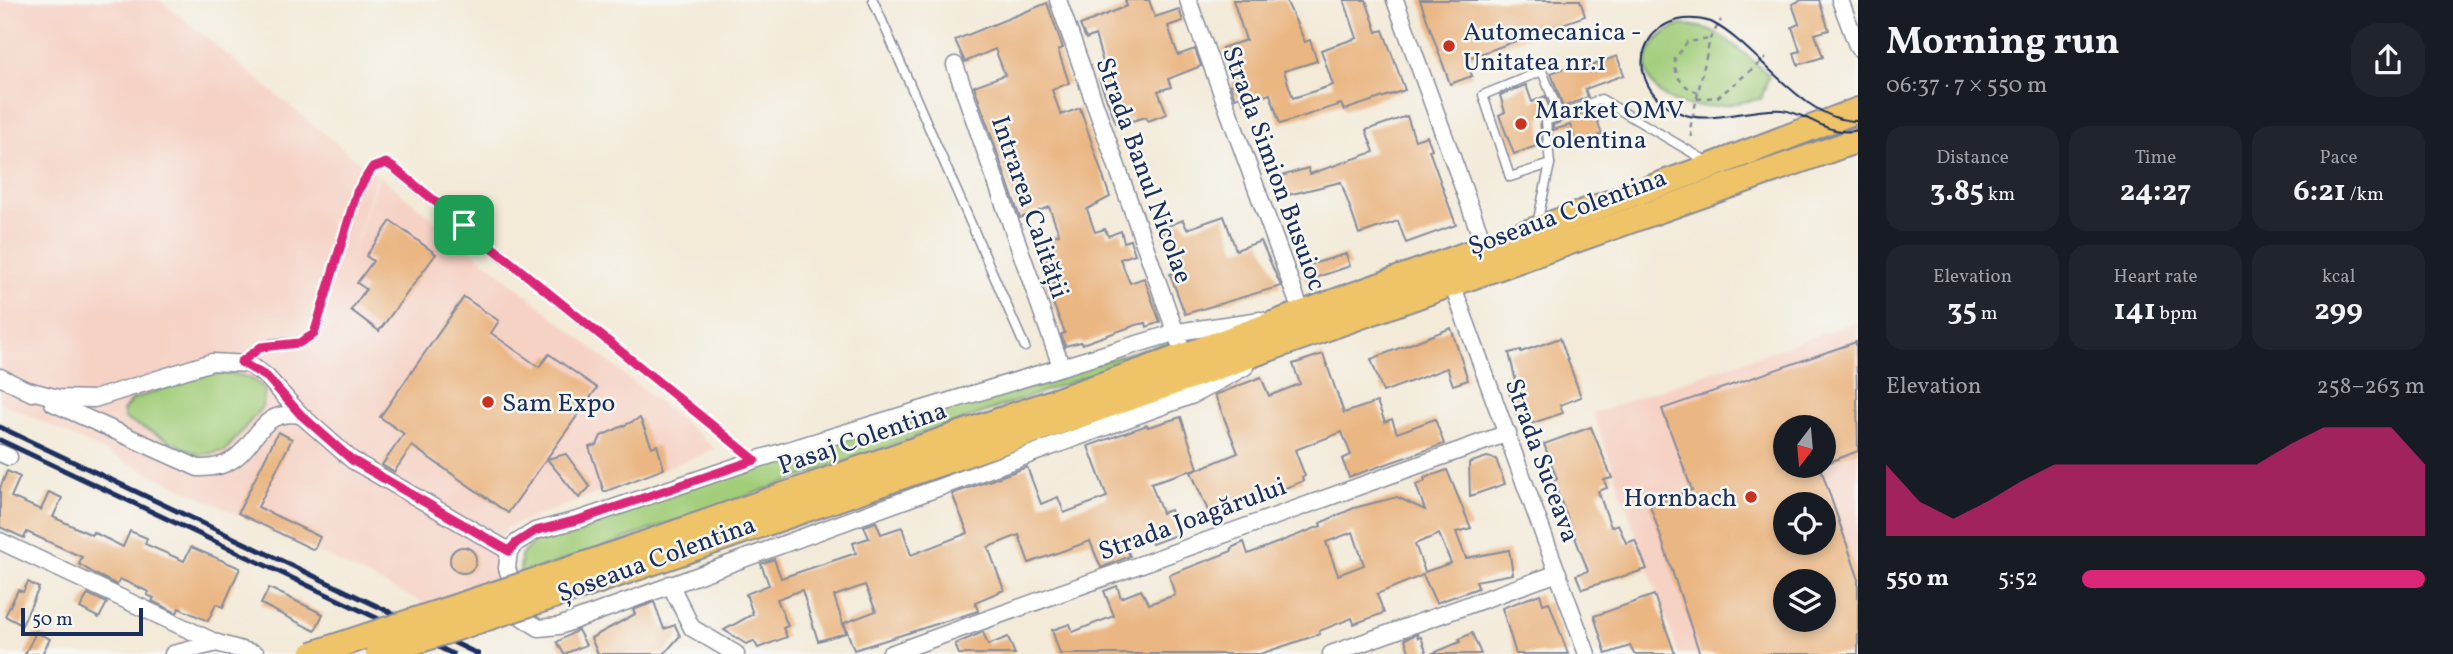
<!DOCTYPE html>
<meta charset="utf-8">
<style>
:root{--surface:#171b24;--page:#20242c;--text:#f1f3f6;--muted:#9ea1a6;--accent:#db2777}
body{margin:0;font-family:Vollkorn,serif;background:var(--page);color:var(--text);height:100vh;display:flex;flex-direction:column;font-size:26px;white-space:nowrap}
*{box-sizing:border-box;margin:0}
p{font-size:23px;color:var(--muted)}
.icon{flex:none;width:38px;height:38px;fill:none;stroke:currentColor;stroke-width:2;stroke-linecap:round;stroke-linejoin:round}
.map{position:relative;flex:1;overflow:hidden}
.sheet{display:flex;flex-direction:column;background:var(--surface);width:595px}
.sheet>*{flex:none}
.needle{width:46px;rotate:196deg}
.controls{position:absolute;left:1773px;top:415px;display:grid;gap:14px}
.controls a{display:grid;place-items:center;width:63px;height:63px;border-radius:50%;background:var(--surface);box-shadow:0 4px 10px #0003;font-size:35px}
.scale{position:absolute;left:21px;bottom:18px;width:122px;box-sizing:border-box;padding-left:7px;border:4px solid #1b2f5e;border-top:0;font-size:19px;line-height:24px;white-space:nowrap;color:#1b2f5e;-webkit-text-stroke:5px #f6f6f2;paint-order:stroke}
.pin{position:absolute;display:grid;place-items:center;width:60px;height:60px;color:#fff;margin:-30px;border-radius:14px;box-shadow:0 4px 10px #0006}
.round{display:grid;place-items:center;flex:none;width:74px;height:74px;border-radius:28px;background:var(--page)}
.overview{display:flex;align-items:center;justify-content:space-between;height:119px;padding:0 28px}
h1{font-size:38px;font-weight:700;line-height:52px}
.metrics{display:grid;grid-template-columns:repeat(3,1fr);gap:10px;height:119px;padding:7px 28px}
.metrics div{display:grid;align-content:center;border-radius:18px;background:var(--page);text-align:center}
.metrics b{font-size:30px;font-weight:700}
.metrics small{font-size:19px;font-weight:400}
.metrics p{font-size:19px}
.chart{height:196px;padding:14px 28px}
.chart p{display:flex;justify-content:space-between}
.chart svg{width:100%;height:126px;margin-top:7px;fill:var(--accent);opacity:.7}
ul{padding:0 28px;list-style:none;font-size:23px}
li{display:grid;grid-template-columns:112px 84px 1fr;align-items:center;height:52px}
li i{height:18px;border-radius:9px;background:var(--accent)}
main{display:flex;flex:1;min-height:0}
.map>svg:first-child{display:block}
</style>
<main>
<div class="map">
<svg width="1858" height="654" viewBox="0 0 1858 654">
<rect width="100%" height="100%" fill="#f6f6f2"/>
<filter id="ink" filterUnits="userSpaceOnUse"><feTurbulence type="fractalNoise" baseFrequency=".0143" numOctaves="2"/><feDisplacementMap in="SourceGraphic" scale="14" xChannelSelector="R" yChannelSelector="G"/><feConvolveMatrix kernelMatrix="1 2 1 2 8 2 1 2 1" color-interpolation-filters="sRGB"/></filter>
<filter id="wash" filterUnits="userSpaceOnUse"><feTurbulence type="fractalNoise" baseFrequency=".00686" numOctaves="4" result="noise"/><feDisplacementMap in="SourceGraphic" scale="28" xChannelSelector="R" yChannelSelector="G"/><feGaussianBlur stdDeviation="1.57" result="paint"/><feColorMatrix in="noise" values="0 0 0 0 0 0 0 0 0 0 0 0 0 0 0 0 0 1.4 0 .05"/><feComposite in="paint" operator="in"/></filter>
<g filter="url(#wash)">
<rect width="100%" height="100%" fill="#f3ead8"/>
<!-- built -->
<g fill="#f6d2c5" fill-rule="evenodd">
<path d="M 0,0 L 160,0 L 359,162 L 377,174 L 348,267 L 379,175 L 716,449 L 508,527 L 496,548 L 500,580 L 428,605 L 0,402 Z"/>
<path d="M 1858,321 L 1858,654 L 1679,654 L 1593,413 ZM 1785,427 L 1824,427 L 1824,466 L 1785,466 ZM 1785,504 L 1824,504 L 1824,542 L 1785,542 ZM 1785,581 L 1824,581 L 1824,620 L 1785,620 Z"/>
</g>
<!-- green -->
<g fill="#a2cd79" stroke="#5e7e6c" stroke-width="2">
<path d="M 1681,25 C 1718,24 1742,53 1769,75 L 1761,99 C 1737,102 1705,111 1681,104 C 1634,90 1636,40 1681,25 Z"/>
<path d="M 1171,341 L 1170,347 L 520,576 L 521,555 L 537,538 L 786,455 Z"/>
<path d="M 208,374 C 228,373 253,372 265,391 L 262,407 L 225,451 L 199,455 L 125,419 L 123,411 L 133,399 Z"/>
</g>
<g id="blocks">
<!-- building -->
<g fill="#eab682" fill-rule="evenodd">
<path d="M 1125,0 L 1149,0 L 1155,17 L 1179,9 L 1183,21 L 1168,26 L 1178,55 L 1195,49 L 1201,66 L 1168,79 L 1171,87 L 1158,91 L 1167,114 L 1148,121 L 1146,117 L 1132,121 L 1131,117 L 1116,123 L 1099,79 L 1107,76 L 1095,35 L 1086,39 L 1080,25 L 1127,6 Z"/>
<path d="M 1233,0 L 1286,0 L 1305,42 L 1310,40 L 1317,61 L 1284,71 L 1293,98 L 1333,85 L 1321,50 L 1357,38 L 1344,0 L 1366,0 L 1377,32 L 1383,30 L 1405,90 L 1344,110 L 1341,104 L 1280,124 L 1270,94 L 1243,103 L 1241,96 L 1235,98 L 1230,85 L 1234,84 L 1222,48 L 1246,40 Z"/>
<path d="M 1420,0 L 1580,0 L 1585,16 L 1466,59 L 1472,76 L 1450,84 Z"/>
<path d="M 1802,0 L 1819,0 L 1829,30 L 1815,34 L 1823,57 L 1798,65 L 1794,53 L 1800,51 L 1792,27 L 1799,24 L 1792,4 Z"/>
<path d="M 1047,3 L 1063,48 L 1058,50 L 1069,83 L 1052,90 L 1061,115 L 1080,108 L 1110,197 L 1087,209 L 1095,232 L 1105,229 L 1108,236 L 1121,231 L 1124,242 L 1130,240 L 1135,254 L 1120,259 L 1130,283 L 1144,278 L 1160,322 L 1147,327 L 1146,323 L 1136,325 L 1082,344 L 1081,342 L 1065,346 L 1061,335 L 1065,333 L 1046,286 L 1055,283 L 1039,241 L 1059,234 L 1049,207 L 1020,218 L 974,86 L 1005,75 L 995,49 L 965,62 L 955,40 Z"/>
<path d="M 1617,56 L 1624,75 L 1585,89 L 1588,97 L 1563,107 L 1551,73 L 1576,64 L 1578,71 Z"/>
<path d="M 1526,85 L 1532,102 L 1545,96 L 1551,112 L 1540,118 L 1542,144 L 1514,154 L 1499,115 L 1505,112 L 1500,95 Z"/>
<path d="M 1593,109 L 1602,134 L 1577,144 L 1570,125 L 1553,130 L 1553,125 Z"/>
<path d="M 1407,116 L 1415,140 L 1427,136 L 1432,149 L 1429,150 L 1456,225 L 1406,243 L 1398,221 L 1359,234 L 1341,182 L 1284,196 L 1278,177 L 1308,168 L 1310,174 L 1374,152 L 1366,130 Z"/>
<path d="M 1224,216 L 1236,250 L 1261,241 L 1281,286 L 1185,314 L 1170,274 L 1178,271 L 1162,232 L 1169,229 L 1168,226 L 1183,220 L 1187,229 Z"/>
<path d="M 391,221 L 436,254 L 379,331 L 351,310 L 366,289 L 357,283 L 373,261 L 366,256 Z"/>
<path d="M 1346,254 L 1350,266 L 1306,281 L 1302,267 Z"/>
<path d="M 464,297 L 499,321 L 491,333 L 539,367 L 549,354 L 597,388 L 508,513 L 412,446 L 394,472 L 382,465 L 404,434 L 380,417 Z"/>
<path d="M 1451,328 L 1468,380 L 1453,385 L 1447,368 L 1383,392 L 1371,359 Z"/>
<path d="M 1560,338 L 1581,397 L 1560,405 L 1563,413 L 1521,427 L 1508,389 L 1517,386 L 1509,353 L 1521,350 L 1521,352 Z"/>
<path d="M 1856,342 L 1858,451 L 1824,464 L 1824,427 L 1785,427 L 1785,466 L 1820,466 L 1858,577 L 1858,654 L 1700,654 L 1650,505 L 1692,490 L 1662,409 ZM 1785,504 L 1824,504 L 1824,542 L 1785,542 ZM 1785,581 L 1824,581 L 1824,620 L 1785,620 Z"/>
<path d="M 1323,354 L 1344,413 L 1377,402 L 1385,422 L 1392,419 L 1397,433 L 1435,419 L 1444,444 L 1349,477 L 1342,459 L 1351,455 L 1342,432 L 1295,450 L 1305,476 L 1302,477 L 1303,481 L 1283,489 L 1281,484 L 1234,502 L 1238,510 L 1213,522 L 1191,472 L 1238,453 L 1215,395 L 1261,377 L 1269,396 L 1300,384 L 1293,364 Z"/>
<path d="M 1181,417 L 1198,468 L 1151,483 L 1162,513 L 1170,510 L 1179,534 L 1152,544 L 1150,539 L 1126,548 L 1130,556 L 1101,568 L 1090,541 L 1029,563 L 1019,535 L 988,547 L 1004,590 L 975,602 L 978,611 L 854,650 L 844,623 L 876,611 L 865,585 L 834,596 L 846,633 L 818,641 L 802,590 L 777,599 L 788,626 L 783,628 L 787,637 L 758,648 L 754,641 L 746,644 L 724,630 L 753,614 L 746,594 L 769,585 L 761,564 L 774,559 L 781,578 L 856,553 L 853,543 L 869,538 L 864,526 L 876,522 L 881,534 L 902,527 L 911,555 L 968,533 L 952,494 L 1027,467 L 1041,504 L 1058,497 L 1064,513 L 1107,497 L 1088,446 L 1147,425 L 1148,427 Z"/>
<path d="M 640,418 L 652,447 L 657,445 L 664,469 L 604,492 L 589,447 L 597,445 L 601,436 Z"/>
<path d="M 1591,427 L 1612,478 L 1604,480 L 1607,488 L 1598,491 L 1611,527 L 1618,524 L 1626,543 L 1635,540 L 1647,569 L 1582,589 L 1576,575 L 1588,571 L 1553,481 L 1557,479 L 1544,444 Z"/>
<path d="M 278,432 L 292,439 L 258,507 L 320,537 L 314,550 L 238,513 Z"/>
<path d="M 566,454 L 590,487 L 579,498 L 547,459 Z"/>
<path d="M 1487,457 L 1496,459 L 1505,484 L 1470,496 L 1469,463 Z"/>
<path d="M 1447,470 L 1471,528 L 1456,532 L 1466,558 L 1509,550 L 1513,574 L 1476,581 L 1478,588 L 1436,603 L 1423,575 L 1377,594 L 1384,613 L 1354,624 L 1352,618 L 1319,631 L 1320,634 L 1260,654 L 1060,654 L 1052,630 L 1070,624 L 1073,632 L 1114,616 L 1104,591 L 1117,586 L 1121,598 L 1141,590 L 1149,604 L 1175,595 L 1169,575 L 1232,551 L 1231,548 L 1244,542 L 1248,554 L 1321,526 L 1320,523 L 1354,508 L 1397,497 L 1425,510 L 1416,485 L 1425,481 L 1424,478 ZM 1353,532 L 1364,565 L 1338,575 L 1326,542 ZM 1439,534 L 1451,563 L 1425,572 L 1415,544 Z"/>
<path d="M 7,471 L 20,477 L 11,497 L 41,510 L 49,492 L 62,498 L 53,517 L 92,535 L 93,532 L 123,547 L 130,531 L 147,538 L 145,544 L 184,561 L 191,547 L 240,568 L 223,607 L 216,604 L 208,621 L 179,608 L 177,613 L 152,601 L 154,598 L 147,595 L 149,592 L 120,579 L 117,585 L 97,575 L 79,564 L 82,557 L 27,532 L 24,538 L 0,527 L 0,488 Z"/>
<circle cx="463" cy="560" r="13"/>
<path d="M 28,582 L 39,588 L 22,625 L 5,616 L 18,590 L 23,592 Z"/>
<path d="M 269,588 L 323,614 L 315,631 L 261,604 Z"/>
<path d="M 88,594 L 107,603 L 99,618 L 80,608 Z"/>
<path d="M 1540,594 L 1543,604 L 1549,602 L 1568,654 L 1516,654 L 1502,608 Z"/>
<path d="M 1654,595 L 1675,654 L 1634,654 L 1630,646 L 1606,654 L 1594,616 Z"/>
<path d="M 654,602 L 664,629 L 675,625 L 680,636 L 664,654 L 598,654 L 591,638 L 635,614 L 633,610 Z"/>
<path d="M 578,630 L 586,645 L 564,654 L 557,642 Z"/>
<path d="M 36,632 L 50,639 L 42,654 L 25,654 Z"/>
<path d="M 983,632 L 988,645 L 1008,637 L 1015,654 L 959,654 L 955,644 Z"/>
<path d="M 1472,633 L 1481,654 L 1431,654 L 1460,642 L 1459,639 Z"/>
<path d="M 1417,634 L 1418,638 L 1421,637 L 1427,654 L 1410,654 L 1405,639 Z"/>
</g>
</g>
</g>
<g filter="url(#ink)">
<use href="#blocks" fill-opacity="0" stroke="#878c9b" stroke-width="2"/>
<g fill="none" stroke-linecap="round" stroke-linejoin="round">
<defs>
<g id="service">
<path d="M 873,0 L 1025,347"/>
<path d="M 1550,164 L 1510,177 L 1483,95 L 1542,71 L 1560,116"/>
<path d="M 1537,224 L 1550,164 L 1546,121 L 1601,99 L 1708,162"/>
<path d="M 241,362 C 250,354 259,347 271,344 C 287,341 300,347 314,334 L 357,192 L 372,168 L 386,163 L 755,460"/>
</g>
<g id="minor">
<path d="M 1058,0 L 1184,356"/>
<path d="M 1188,0 L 1302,314 L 1293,315"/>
<path d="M 1395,0 L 1485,248"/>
<path d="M 1840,0 L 1858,48"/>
<path d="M 955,65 L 1061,366"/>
<path d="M 1452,284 L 1587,654"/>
<path d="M 1245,367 L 1193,395 L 559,626 L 539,628 L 523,618 L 507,568 L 509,551 L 516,543 L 535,531 L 581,519 L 755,460 L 1177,332 L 1261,320"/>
<path d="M 0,377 L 32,393"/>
<path d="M 24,389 L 58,398 L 94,399 L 212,362 L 249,364 L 267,377 L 301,415 L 352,460 L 509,551"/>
<path d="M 53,403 L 198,468 C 261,471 246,406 301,415"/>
<path d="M 0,453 L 9,457"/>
<path d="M 0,541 L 217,643"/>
<path d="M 670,584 L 692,628 L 736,654"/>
<path d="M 173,654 L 217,643 L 256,654"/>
<path d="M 890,654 L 1508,433"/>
<path d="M 1331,654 L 1558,573"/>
</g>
<g id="primary">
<path d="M 1153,367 L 1714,165 L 1858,110"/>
<path d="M 1161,387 L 1858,140"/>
</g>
<g id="trunk">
<path d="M 580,566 L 1153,367"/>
<path d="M 587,585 L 1161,387"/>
</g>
</defs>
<!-- service casing -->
<use href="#service" stroke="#878c9b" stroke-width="11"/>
<!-- minor casing -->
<use href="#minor" stroke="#878c9b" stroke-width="19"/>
<!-- primary casing -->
<use href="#primary" stroke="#878c9b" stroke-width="28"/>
<!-- trunk casing -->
<use href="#trunk" stroke="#878c9b" stroke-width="28"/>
<!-- path -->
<g stroke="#878c9b" stroke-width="2.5" stroke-dasharray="5 5" stroke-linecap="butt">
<path d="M 1698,92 C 1682,87 1674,76 1675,59 L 1687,42 L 1710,39"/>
<path d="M 1697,99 L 1718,97 L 1766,58"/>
<path d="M 1692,137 L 1690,129 L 1710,39 L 1721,20"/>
</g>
<!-- service -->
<use href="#service" stroke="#fff" stroke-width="8"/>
<!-- minor -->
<use href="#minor" stroke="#fff" stroke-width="16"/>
<!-- primary -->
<use href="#primary" stroke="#efc469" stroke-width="24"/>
<!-- trunk -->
<use href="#trunk" stroke="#efc469" stroke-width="24"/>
<!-- tram -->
<path stroke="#1b2f5e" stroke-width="2" d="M 1858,121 C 1802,122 1759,46 1711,22 C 1642,2 1614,84 1680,113 C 1710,126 1750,107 1782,110 C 1809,113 1829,138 1858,130"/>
<!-- rail -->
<g stroke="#1b2f5e" stroke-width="5">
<path d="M 0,427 L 478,654"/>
<path d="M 0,440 L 453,654"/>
</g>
<defs>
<g id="trunk-bridge">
<path d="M 312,654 L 580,566"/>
<path d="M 378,654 L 587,585"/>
</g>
</defs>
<!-- trunk-bridge casing -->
<use href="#trunk-bridge" stroke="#878c9b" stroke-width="28" stroke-linecap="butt"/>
<!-- trunk-bridge -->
<use href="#trunk-bridge" stroke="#efc469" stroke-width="24"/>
</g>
</g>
<g fill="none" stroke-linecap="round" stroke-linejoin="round" filter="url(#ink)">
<defs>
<path id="route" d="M 386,163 L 394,168 L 755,460 L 581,519 L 535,531 L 516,543 L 509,551 L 352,460 L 301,415 L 267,377 L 241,362 L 261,347 L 299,343 L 314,334 L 357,192 L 372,168 Z"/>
</defs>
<!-- route casing -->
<use href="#route" stroke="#fff" stroke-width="14"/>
<!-- route -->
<use href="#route" stroke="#db2777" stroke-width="9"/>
</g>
<!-- markers -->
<g fill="#c8321e" stroke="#f6f6f2" stroke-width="2.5">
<circle cx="1449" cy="46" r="7"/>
<circle cx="1521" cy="124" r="7"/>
<circle cx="488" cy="402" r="7"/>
<circle cx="1751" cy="497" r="7"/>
</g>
<g text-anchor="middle" stroke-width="5" stroke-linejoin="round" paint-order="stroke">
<!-- poi labels -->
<g font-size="26" fill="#1b2f5e" stroke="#f6f6f2" text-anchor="start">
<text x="1463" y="40">Automecanica -<tspan x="1463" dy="30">Unitatea nr.1</tspan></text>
<text x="1535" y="118">Market OMV<tspan x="1535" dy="30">Colentina</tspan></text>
<text x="502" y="411">Sam Expo</text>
<text x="1737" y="506" text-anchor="end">Hornbach</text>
</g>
<!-- street labels -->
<g font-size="26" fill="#1b2f5e" stroke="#f6f6f2">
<text transform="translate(1275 168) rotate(70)" y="9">Strada Simion Busuioc</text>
<text transform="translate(1145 170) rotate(70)" y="9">Strada Banul Nicolae</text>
<text transform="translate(1031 207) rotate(71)" y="9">Intrarea Calității</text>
<text transform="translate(1567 211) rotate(-20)" y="9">Șoseaua Colentina</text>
<text transform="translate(862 437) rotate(-19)" y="9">Pasaj Colentina</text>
<text transform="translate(1543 460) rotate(70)" y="9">Strada Suceava</text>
<text transform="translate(1192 518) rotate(-20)" y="9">Strada Joagărului</text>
<text transform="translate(656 558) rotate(-20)" y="9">Șoseaua Colentina</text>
</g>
</g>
</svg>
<div class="controls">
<a><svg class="needle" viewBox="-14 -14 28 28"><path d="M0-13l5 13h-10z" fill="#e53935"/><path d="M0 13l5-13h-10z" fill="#9ea1a6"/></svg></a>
<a><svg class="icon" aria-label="locate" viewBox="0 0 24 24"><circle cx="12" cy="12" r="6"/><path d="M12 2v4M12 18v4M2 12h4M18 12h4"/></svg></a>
<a><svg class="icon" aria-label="layers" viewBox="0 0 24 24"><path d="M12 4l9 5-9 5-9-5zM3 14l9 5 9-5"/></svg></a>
</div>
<div class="scale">50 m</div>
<div class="pin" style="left:464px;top:225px;background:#1e9e55"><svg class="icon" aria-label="arrive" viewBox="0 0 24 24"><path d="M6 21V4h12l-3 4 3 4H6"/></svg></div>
</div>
<section class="sheet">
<div class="overview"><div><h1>Morning run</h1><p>06:37 · 7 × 550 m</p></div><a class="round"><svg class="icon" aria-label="share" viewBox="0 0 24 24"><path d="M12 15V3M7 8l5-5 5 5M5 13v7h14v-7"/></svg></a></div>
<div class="metrics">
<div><p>Distance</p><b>3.85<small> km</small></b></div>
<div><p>Time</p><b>24:27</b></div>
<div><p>Pace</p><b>6:21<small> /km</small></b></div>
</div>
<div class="metrics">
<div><p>Elevation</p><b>35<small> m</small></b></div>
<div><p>Heart rate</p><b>141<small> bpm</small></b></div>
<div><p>kcal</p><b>299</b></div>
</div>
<div class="chart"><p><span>Elevation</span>258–263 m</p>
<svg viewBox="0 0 160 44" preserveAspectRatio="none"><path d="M0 44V19L10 32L20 38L30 32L40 25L50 19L60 19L70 19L80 19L90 19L100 19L110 19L120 12L130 6L140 6L150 6L160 19V44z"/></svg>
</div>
<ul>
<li><b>550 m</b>5:52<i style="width:100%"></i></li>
</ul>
</section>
</main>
